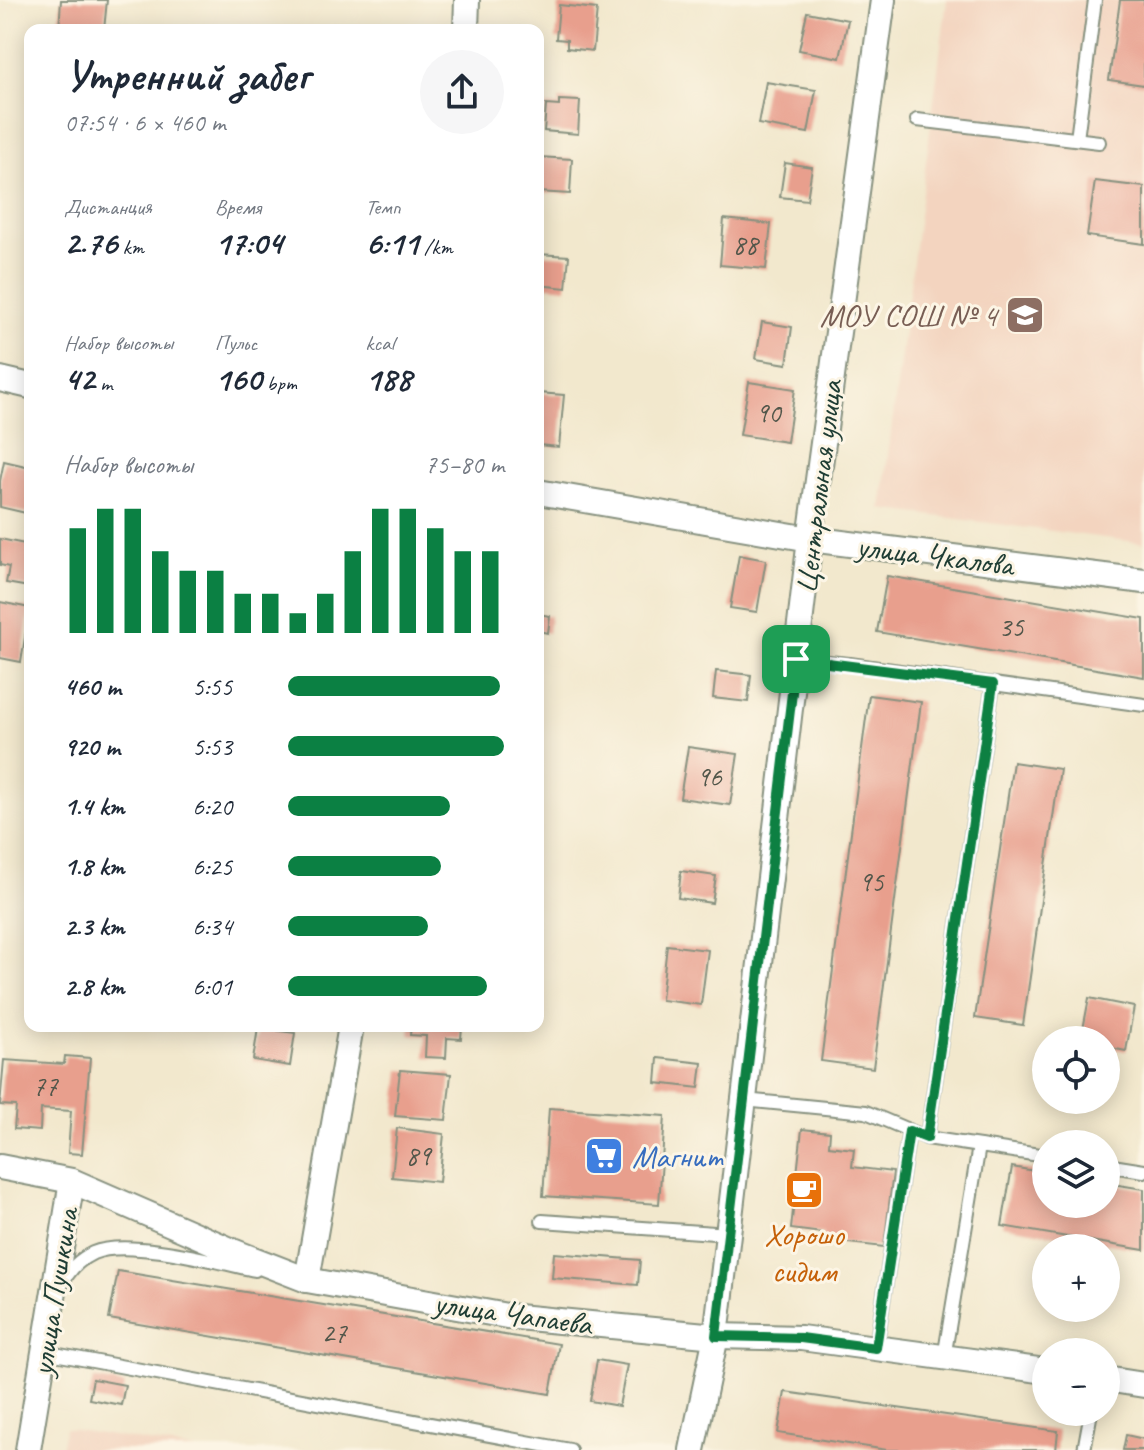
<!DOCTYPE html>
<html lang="ru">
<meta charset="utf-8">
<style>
:root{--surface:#fff;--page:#f6f6f7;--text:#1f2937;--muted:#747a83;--accent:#0b8043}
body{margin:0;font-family:Caveat,sans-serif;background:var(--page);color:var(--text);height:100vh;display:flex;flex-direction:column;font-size:30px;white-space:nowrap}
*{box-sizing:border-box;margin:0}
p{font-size:26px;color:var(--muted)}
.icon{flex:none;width:44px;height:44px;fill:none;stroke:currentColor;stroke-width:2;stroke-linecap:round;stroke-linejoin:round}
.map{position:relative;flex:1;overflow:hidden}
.panel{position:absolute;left:24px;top:24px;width:520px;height:1008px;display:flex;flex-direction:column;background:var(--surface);border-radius:16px;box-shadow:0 4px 20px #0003}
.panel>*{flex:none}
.buttons{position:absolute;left:1032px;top:1026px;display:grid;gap:16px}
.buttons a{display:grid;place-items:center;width:88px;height:88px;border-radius:50%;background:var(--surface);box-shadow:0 4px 20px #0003;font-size:40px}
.pin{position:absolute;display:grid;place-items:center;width:68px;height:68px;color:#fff;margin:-34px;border-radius:16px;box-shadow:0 4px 12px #0006}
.round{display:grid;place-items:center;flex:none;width:84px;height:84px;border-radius:42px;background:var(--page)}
.overview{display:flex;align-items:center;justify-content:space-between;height:136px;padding:0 40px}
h1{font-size:44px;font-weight:700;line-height:60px}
.metrics{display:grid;grid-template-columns:repeat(3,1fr);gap:12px;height:136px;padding:8px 40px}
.metrics div{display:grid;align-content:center}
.metrics b{font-size:34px;font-weight:700}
.metrics small{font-size:22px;font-weight:400}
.metrics p{font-size:22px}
.chart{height:224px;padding:16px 40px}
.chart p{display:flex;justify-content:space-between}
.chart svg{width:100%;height:144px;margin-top:8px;stroke:var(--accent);stroke-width:6}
ul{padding:0 40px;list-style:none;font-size:26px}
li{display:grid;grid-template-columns:128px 96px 1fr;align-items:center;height:60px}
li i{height:20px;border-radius:10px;background:var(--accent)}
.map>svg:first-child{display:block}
</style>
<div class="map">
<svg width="1144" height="1450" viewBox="0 0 1144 1450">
<rect width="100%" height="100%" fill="#fcf5e5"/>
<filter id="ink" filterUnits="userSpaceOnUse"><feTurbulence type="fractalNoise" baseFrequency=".0125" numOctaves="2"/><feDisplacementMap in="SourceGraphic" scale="16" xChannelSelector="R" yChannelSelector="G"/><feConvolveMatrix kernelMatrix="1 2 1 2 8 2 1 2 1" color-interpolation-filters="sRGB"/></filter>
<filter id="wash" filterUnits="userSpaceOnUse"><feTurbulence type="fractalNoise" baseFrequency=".006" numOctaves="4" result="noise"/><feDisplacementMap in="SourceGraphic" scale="32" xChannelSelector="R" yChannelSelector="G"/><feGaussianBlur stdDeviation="1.8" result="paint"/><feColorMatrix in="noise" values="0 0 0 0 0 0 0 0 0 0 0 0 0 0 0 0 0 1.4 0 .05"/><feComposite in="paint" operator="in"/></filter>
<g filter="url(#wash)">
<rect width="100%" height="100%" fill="#f2e8cd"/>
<!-- built -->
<g fill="#f3d4bf">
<path d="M 947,0 L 1144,0 L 1144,543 L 881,509 Z"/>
<path d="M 65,1428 L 196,1450 L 61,1450 Z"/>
</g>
<g id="blocks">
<!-- building -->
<g fill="#e89f8d">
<path d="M 61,0 L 107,0 L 104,30 L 59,30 Z"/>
<path d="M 1120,0 L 1144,0 L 1144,85 L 1109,80 Z"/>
<path d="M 559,5 L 597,9 L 593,51 L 567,48 L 567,40 L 556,39 Z"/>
<path d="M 807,12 L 848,20 L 840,58 L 799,50 Z"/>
<path d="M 766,82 L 816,90 L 808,133 L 758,124 Z"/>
<path d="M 559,100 L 580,101 L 578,134 L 544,131 L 546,105 L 559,106 Z"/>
<path d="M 538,157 L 572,159 L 570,194 L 538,192 Z"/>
<path d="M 785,163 L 812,167 L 807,200 L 780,197 Z"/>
<path d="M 1095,181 L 1144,187 L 1144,244 L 1087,236 Z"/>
<path d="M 724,219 L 771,224 L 766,269 L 720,265 Z"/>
<path d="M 538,254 L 569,256 L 566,288 L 538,285 Z"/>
<path d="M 762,322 L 792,327 L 787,364 L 756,359 Z"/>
<path d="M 749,382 L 795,389 L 787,442 L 740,435 Z"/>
<path d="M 538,393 L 564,395 L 559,447 L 538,445 Z"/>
<path d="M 4,461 L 30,467 L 30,514 L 0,507 L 0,481 Z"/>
<path d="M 0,539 L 30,545 L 29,587 L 6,583 L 9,567 L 0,565 Z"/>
<path d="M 739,555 L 766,560 L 757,612 L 730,608 Z"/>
<path d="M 887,576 L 1144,619 L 1144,677 L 877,632 Z"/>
<path d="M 0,602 L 30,608 L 21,662 L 0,658 Z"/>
<path d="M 538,614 L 550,616 L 548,633 L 538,631 Z"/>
<path d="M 716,671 L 751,675 L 748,702 L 713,698 Z"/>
<path d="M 869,695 L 921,702 L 873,1068 L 821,1061 Z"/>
<path d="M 688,747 L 738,754 L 730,805 L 680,798 Z"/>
<path d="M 1013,762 L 1060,769 L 1023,1025 L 975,1018 Z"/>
<path d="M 681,871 L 716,876 L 712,903 L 678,898 Z"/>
<path d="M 667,945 L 708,950 L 701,1005 L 661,1000 Z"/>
<path d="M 1089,998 L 1134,1007 L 1126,1051 L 1106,1047 L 1106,1040 L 1081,1040 Z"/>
<path d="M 411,1026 L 462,1026 L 461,1039 L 447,1038 L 446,1058 L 425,1057 L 426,1036 L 410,1035 Z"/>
<path d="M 258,1028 L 295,1033 L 290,1066 L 253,1060 Z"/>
<path d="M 65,1056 L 90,1058 L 82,1154 L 68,1153 L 71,1111 L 41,1109 L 40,1131 L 14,1129 L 16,1106 L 0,1105 L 4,1060 L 64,1064 Z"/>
<path d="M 658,1058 L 702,1063 L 699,1088 L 656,1083 Z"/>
<path d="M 400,1070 L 451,1074 L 446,1120 L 395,1116 Z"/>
<path d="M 549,1108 L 665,1116 L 659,1204 L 543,1196 Z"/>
<path d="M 397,1128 L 444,1134 L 439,1182 L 392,1177 Z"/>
<path d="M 802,1129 L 830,1132 L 829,1146 L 854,1149 L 852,1167 L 893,1172 L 884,1247 L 822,1240 L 823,1233 L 791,1229 Z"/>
<path d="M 1012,1167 L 1046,1173 L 1046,1204 L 1106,1204 L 1106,1183 L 1144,1189 L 1144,1250 L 1002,1226 Z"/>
<path d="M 554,1253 L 640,1260 L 638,1285 L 552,1278 Z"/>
<path d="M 118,1271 L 559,1344 L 550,1394 L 109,1319 Z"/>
<path d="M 597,1360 L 627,1365 L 619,1406 L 590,1401 Z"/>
<path d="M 93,1379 L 125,1385 L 121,1405 L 89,1399 Z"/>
<path d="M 785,1392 L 1058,1431 L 1056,1450 L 887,1450 L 778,1433 Z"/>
<path d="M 1126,1435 L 1144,1439 L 1144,1450 L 1123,1450 Z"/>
</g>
</g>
</g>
<g filter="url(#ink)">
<use href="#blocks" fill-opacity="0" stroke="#889280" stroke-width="2"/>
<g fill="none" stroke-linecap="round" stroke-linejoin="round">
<defs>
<g id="service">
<path d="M 917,120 L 1099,142"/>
<path d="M 1077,139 L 1095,0"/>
<path d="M 796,659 L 850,664 L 1144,705"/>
<path d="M 744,1100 L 866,1112 L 927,1138 L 1046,1156"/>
<path d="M 927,1138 L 993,684"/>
<path d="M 1106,1165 L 1144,1171"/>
<path d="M 542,1221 L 729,1234"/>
<path d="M 62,1284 C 69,1270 78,1260 93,1253 C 127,1238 217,1262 255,1270"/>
<path d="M 876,1348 L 909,1131"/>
<path d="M 44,1352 L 570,1450"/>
<path d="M 944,1358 L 979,1146"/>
<path d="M 1084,1450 L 1091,1412"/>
</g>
<g id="minor">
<path d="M 466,30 L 467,0"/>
<path d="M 0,379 L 30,386"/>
<path d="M 538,492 L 810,539 L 1144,581"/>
<path d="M 0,1167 L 72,1181 L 235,1252 L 307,1280 L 507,1316 L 716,1336 L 801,1338 L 1046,1371"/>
<path d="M 307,1280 L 351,1026"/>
<path d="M 1106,1379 L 1144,1385"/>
<path d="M 28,1450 L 72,1181"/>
<path d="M 692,1450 L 716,1336 L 810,539 L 883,0"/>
</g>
</defs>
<!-- service casing -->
<use href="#service" stroke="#889280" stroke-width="16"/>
<!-- minor casing -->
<use href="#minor" stroke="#889280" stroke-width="28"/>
<!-- service -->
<use href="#service" stroke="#fff" stroke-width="12"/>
<!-- minor -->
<use href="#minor" stroke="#fff" stroke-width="24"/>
</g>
</g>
<g fill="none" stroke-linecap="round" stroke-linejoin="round" filter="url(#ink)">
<defs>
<path id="route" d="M 796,659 L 993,684 L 927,1138 L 909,1131 L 876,1348 L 801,1338 L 716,1336 Z"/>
</defs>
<!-- route casing -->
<use href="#route" stroke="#fff" stroke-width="16"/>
<!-- route -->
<use href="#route" stroke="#0b8043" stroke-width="10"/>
</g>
<!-- icons -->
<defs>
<symbol id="school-square" viewBox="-11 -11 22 22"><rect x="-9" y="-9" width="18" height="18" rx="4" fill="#8d6e63" stroke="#fcf5e5"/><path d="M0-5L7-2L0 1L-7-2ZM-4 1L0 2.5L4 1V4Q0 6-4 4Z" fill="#fff"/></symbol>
<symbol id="supermarket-square" viewBox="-11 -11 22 22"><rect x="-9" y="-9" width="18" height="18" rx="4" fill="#3f7fe0" stroke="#fcf5e5"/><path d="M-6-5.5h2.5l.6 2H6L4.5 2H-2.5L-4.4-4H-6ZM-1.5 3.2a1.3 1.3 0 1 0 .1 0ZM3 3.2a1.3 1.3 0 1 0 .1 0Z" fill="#fff"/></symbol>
<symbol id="cafe-square" viewBox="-11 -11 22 22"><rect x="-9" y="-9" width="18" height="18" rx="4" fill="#e8710a" stroke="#fcf5e5"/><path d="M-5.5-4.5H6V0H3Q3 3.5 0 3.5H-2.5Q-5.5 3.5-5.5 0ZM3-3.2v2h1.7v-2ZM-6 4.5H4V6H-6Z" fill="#fff"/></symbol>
</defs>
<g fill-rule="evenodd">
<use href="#school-square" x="1003" y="293" width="44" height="44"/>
<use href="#supermarket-square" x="582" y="1134" width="44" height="44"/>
<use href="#cafe-square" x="782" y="1168" width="44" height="44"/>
</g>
<g text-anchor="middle" stroke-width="6" stroke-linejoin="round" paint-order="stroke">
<!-- number labels -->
<g font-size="28" fill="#51564a">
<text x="745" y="254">88</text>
<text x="768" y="422">90</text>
<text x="1011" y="636">35</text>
<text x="709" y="786">96</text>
<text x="871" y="891">95</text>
<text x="45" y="1095">77</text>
<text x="418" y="1165">89</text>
<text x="334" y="1342">27</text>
</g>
<!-- education labels -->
<g font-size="32" fill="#785e54" stroke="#fcf5e5" text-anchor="end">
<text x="997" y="326">МОУ СОШ № 4</text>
</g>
<!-- street labels -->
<g font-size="32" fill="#1f3d34" stroke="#fcf5e5">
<text transform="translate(818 487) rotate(-83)" y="11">Центральная улица</text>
<text transform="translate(935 555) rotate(7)" y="11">улица Чкалова</text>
<text transform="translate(54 1292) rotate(-81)" y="11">улица Пушкина</text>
<text transform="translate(513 1313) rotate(8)" y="11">улица Чапаева</text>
</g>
<!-- shop labels -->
<g font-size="32" fill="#366cbe" stroke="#fcf5e5" text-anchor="start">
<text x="632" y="1167">Магнит</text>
</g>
<!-- food labels -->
<g font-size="32" fill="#c56008" stroke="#fcf5e5">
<text x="804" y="1245">Хорошо<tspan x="804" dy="37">сидим</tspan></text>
</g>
</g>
</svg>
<div class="buttons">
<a><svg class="icon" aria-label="locate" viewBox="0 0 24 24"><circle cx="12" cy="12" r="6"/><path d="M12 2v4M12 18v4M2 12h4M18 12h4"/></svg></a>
<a><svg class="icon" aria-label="layers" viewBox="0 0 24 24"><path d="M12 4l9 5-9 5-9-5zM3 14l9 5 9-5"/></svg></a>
<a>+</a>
<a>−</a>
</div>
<div class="pin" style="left:796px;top:659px;background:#1e9e55"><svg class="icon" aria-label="arrive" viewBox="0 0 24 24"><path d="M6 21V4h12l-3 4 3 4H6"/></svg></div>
<section class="panel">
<div class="overview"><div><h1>Утренний забег</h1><p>07:54 · 6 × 460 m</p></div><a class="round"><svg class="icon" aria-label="share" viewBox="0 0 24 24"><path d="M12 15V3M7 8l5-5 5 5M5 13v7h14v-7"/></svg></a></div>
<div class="metrics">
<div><p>Дистанция</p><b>2.76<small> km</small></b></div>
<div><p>Время</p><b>17:04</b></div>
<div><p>Темп</p><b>6:11<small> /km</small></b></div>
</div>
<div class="metrics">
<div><p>Набор высоты</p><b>42<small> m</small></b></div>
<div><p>Пульс</p><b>160<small> bpm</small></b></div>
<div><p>kcal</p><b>188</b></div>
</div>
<div class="chart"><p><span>Набор высоты</span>75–80 m</p>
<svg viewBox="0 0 160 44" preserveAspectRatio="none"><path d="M5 44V12M15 44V6M25 44V6M35 44V19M45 44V25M55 44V25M65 44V32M75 44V32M85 44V38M95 44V32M105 44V19M115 44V6M125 44V6M135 44V12M145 44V19M155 44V19"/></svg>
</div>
<ul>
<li><b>460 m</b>5:55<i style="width:98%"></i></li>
<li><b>920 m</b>5:53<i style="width:100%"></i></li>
<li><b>1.4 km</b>6:20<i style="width:75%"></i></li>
<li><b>1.8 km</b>6:25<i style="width:71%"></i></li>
<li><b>2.3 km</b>6:34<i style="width:65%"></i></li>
<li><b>2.8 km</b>6:01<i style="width:92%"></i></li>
</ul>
</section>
</div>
